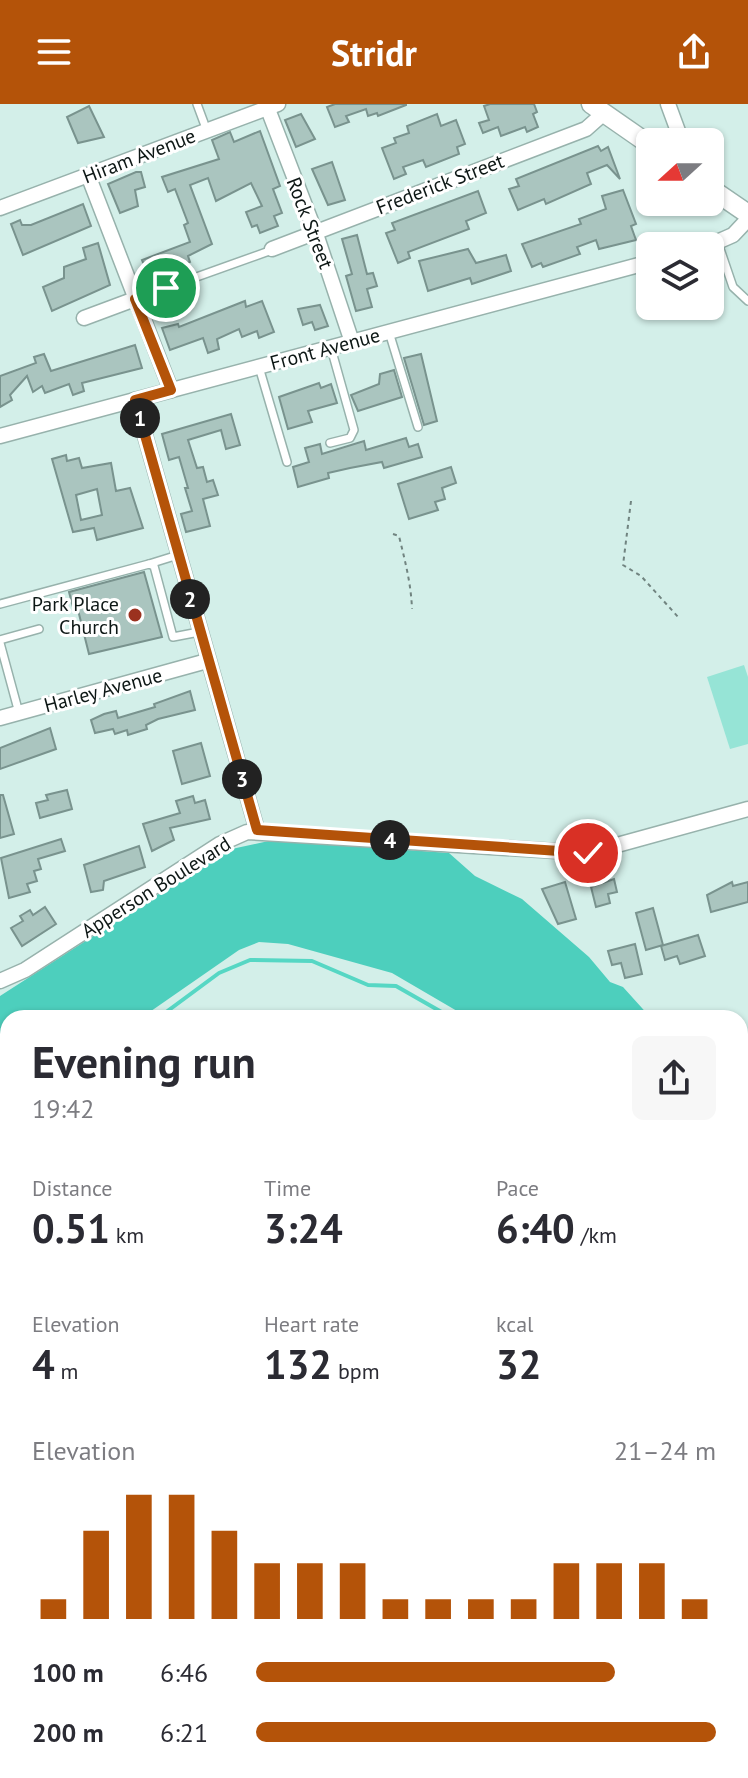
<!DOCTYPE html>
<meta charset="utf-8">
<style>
:root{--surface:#fff;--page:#f7f7f7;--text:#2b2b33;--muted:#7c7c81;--accent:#b45309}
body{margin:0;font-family:"PT Sans",sans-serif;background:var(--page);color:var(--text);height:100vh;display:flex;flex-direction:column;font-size:30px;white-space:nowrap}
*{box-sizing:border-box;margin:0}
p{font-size:26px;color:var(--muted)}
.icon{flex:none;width:44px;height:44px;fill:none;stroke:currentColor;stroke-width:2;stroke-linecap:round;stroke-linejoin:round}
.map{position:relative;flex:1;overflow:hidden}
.details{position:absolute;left:0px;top:906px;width:748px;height:768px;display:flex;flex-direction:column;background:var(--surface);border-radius:24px 24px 0 0;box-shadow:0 2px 6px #0004}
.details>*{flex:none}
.needle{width:52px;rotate:249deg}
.tools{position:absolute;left:636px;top:24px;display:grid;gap:16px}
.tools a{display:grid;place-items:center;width:88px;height:88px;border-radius:12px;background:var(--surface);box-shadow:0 2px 6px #0004;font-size:40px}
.pin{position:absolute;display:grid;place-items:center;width:68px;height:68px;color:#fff;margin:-34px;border:4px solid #fff;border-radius:50%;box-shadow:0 2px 8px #0007}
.km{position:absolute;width:40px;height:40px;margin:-20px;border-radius:50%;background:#222;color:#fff;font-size:22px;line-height:40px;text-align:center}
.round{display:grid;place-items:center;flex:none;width:84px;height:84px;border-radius:12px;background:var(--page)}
.headline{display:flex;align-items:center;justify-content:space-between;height:136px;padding:0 32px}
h1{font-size:44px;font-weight:800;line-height:60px}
.stats{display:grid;grid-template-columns:repeat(3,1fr);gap:12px;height:136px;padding:8px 32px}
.stats div{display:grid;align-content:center}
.stats b{font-size:40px;font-weight:800}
.stats small{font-size:22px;font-weight:400}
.stats p{font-size:22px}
.chart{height:224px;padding:16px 32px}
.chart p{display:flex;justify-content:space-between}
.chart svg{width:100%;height:144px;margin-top:8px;stroke:var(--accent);stroke-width:6}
ul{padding:0 32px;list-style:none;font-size:26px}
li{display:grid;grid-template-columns:128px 96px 1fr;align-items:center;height:60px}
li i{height:20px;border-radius:10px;background:var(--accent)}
header{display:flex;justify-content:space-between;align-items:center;height:104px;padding:0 32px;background:var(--accent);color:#fff;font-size:36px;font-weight:800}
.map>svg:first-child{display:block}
</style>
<header><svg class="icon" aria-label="menu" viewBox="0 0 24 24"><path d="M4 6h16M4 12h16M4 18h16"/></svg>Stridr<svg class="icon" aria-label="share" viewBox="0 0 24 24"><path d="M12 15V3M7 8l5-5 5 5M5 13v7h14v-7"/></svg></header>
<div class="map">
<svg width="748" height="1674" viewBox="0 0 748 1674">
<rect width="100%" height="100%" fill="#d3efe9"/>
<!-- green -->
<path fill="#96e4d6" d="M 744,561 L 748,573 L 748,640 L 730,645 L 707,573 Z"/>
<!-- forest -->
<path fill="#4dcfbd" d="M 273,736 L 449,749 L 475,772 L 522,795 L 589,853 L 610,878 L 623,883 L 651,914 L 469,914 L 392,869 L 288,840 L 259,838 L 239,846 L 141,914 L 8,914 L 8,964 L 0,957 L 0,892 L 227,746 Z"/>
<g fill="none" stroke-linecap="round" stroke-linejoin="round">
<!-- stream -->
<g stroke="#56d7c4" stroke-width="4">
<path d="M 158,914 L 219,869 L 250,856 L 312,857 L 368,881 L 396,882 L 452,914"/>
<path d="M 740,1151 L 748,1151"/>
<path d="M 740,1622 L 748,1619"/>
<path d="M 656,1674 L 666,1666"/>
</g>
</g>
<!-- building -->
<g fill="#aac5bf" stroke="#79938e" stroke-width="2" fill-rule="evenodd">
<path d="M 335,0 L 406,0 L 406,1 L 378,12 L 377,9 L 368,12 L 366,5 L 346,12 L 349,18 L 335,23 L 327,3 Z"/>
<path d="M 490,0 L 534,0 L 537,8 L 533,10 L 538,23 L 527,28 L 525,23 L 501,32 L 498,23 L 483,29 L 479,19 L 489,16 L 484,2 Z"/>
<path d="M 89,2 L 104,33 L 78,39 L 67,13 Z"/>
<path d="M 301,10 L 315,35 L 296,43 L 285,16 Z"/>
<path d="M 437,10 L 441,22 L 456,16 L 465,40 L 457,43 L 459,50 L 426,63 L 423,56 L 403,63 L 406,70 L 394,75 L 382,44 L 396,39 L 394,34 L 409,29 L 407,22 Z"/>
<path d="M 260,27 L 280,82 L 273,85 L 282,109 L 274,112 L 278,122 L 260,129 L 257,121 L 252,123 L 246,108 L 262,102 L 251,79 L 216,97 L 208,74 L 190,81 L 212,140 L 188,152 L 190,158 L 149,173 L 142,156 L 190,138 L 184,121 L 188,119 L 175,85 L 168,88 L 162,73 L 219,55 L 212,36 L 230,28 L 234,38 Z"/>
<path d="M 598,42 L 601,47 L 608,43 L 620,75 L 607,61 L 587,69 L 591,80 L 546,100 L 544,95 L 518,106 L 509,85 L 519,82 L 516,75 Z"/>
<path d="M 332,58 L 345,96 L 328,101 L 312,65 Z"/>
<path d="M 136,68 L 141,68 L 145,83 L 135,86 L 138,102 L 120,109 L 108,80 Z"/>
<path d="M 623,86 L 636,120 L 631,122 L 636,136 L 599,145 L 596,136 L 577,143 L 580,150 L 543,163 L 541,159 L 532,163 L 522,140 L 581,120 L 579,115 L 606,105 L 602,92 Z"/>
<path d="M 478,87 L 486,109 L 466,117 L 469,125 L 408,148 L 410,154 L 398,159 L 386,129 L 395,126 L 392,119 Z"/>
<path d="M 83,100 L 91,122 L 23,151 L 11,120 L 20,116 L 22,121 L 31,121 Z"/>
<path d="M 357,131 L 367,170 L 373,169 L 377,182 L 367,185 L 372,203 L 356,207 L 346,172 L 352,170 L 342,135 Z"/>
<path d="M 98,139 L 110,181 L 52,207 L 43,183 L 64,174 L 64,163 L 86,155 L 83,144 Z"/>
<path d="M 468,145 L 476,159 L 506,151 L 511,167 L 472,180 L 470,174 L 428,187 L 419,157 Z"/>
<path d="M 245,197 L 246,203 L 262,197 L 274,228 L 259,234 L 257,227 L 242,233 L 239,225 L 217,235 L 219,245 L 208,249 L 203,234 L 170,246 L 162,224 L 178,220 L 179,223 Z"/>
<path d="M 320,201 L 328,222 L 315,226 L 312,218 L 303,221 L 298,205 Z"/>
<path d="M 135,241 L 142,264 L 82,279 L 84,287 L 73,291 L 69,280 L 45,289 L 42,282 L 33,288 L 27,272 L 10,291 L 12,296 L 0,303 L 0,272 L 36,259 L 34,253 L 44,250 L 51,267 Z"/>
<path d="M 421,250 L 437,317 L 424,321 L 404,254 Z"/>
<path d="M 394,266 L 402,293 L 358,307 L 351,291 L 379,280 L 380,270 Z"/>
<path d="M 319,279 L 321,284 L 331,280 L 337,299 L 308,307 L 312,318 L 288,325 L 279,293 Z"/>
<path d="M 231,310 L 240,341 L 226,345 L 221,326 L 188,336 L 197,364 L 203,363 L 207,378 L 213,376 L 218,391 L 203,395 L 210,422 L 186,428 L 181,410 L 192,407 L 185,384 L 188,384 L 179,353 L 169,356 L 162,330 Z"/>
<path d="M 406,334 L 409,343 L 418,340 L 422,353 L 384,364 L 382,358 L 350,364 L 328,369 L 329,374 L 298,383 L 293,363 L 309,358 L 305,344 L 320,340 L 322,350 L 364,337 L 366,346 Z"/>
<path d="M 66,351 L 67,357 L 79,354 L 82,364 L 111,359 L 116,387 L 130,384 L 143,424 L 97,436 L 94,424 L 73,428 L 52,355 ZM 97,385 L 102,411 L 81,416 L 76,391 Z"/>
<path d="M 451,363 L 456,379 L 442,384 L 445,395 L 435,398 L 438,406 L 409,415 L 398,380 Z"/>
<path d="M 144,468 L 162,533 L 89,550 L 78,506 L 74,507 L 69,488 Z"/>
<path d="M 190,587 L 195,606 L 158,615 L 146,621 L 147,625 L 128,631 L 127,626 L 115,630 L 113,625 L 95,629 L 91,616 L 104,610 L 116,607 L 118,614 L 155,603 L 154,600 Z"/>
<path d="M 50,624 L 56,645 L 0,665 L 0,644 Z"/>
<path d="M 201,639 L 210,672 L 182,680 L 173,647 Z"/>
<path d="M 67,686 L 72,705 L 40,714 L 36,699 L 48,696 L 46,691 Z"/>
<path d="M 0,691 L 3,691 L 14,730 L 0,734 Z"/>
<path d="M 193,692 L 195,699 L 205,696 L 210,715 L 170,724 L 174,736 L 152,747 L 143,720 L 180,709 L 176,697 Z"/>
<path d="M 61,735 L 65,747 L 38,755 L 41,765 L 34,767 L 37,777 L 27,780 L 30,788 L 9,794 L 1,754 Z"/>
<path d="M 139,742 L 145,763 L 104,777 L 103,786 L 91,788 L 84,761 Z"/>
<path d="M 614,775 L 617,788 L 608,790 L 610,799 L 596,803 L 591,783 Z"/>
<path d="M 565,778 L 576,815 L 558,820 L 542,785 Z"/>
<path d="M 732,778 L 733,782 L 748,778 L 748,798 L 711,808 L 707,791 Z"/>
<path d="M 45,803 L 56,820 L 22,842 L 11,824 L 23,817 L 20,812 L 30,806 L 33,811 Z"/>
<path d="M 653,804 L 663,841 L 646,846 L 636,809 Z"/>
<path d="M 698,831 L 705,852 L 680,860 L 677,852 L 665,856 L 661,842 Z"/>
<path d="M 635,840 L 642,870 L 625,874 L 621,859 L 612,861 L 608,847 Z"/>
</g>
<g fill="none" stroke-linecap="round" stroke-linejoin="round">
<defs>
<g id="service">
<path d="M 197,0 L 207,27"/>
<path d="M 718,139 L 733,183 L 748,197"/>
<path d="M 135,195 L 272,146"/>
<path d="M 389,228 L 418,323"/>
<path d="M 259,263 L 287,358"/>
<path d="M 330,339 L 350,334 L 354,326 L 331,244"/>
<path d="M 149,460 L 178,451"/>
<path d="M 0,500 L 149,460 L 154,462 L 173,533 L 199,528"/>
<path d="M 0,536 L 39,525"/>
<path d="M 0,539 L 19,609"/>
<path d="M 740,1252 L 748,1253"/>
<path d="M 0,1304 L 8,1301"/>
<path d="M 740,1439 L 748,1441"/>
<path d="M 740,1573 L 748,1571"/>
<path d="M 740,1659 L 748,1655"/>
<path d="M 144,1666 L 151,1670"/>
<path d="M 328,1666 L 335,1673"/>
<path d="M 113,1674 L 118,1666"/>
<path d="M 350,1674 L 358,1666"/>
<path d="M 713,1674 L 726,1666"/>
</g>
<g id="minor">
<path d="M 266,0 L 316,130 L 352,238"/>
<path d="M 668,0 L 682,38"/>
<path d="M 88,71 L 171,286"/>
<path d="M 0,104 L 278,0"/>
<path d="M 708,142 L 733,131 L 748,115"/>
<path d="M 272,145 L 586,25 L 604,9"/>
<path d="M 84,214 L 135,195"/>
<path d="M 135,296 L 257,726"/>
<path d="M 0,332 L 650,158"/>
<path d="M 0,614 L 207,557"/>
<path d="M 0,877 L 25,866 L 220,740 L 247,728 L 588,749 L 748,705"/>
</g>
<g id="tertiary">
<path d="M 591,0 L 650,41"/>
<path d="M 710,84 L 748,110"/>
</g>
<g id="secondary">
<path d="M 0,1189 L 8,1188"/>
<path d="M 0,1208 L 8,1207"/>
<path d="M 0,1520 L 8,1519"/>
<path d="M 511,1666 L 518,1674"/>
</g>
<g id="trunk">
<path d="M 740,983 L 748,980"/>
<path d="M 740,1012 L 748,1009"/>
<path d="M 0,1370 L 8,1365"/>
<path d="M 0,1404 L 8,1399"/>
</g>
</defs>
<!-- service casing -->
<use href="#service" stroke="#97b2ac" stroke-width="10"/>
<!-- minor casing -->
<use href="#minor" stroke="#97b2ac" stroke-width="17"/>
<!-- tertiary casing -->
<use href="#tertiary" stroke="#97b2ac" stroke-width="21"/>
<!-- secondary casing -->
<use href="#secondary" stroke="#97b2ac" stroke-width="23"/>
<!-- trunk casing -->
<use href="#trunk" stroke="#2f7a6f" stroke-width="27"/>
<!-- path -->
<g stroke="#718480" stroke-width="2" stroke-dasharray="4 4" stroke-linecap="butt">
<path d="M 631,397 L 623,461 L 641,472 L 679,514"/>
<path d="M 393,430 L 399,432 C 405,457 411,479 412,505"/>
</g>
<!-- service -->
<use href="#service" stroke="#fff" stroke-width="7"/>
<!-- minor -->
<use href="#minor" stroke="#fff" stroke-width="14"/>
<!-- tertiary -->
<use href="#tertiary" stroke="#fff" stroke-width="18"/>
<!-- secondary -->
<use href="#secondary" stroke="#fff" stroke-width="20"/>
<!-- trunk -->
<use href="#trunk" stroke="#67bfb2" stroke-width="24"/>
</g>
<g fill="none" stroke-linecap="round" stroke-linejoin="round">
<defs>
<path id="route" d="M 166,184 L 135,195 L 171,286 L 135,296 L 257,726 L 588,749"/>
</defs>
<!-- route casing -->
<use href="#route" stroke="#fff" stroke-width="16"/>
<!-- route -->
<use href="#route" stroke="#b45309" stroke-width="10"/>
</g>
<!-- markers -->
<circle fill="#9b311f" stroke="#fff" stroke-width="3" cx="135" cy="511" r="8"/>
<g text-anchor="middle" stroke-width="6" stroke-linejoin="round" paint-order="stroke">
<!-- street labels -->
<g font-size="20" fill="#0d1715" stroke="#fff">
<text transform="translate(139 52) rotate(-21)" y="7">Hiram Avenue</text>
<text transform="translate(440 80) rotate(-21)" y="7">Frederick Street</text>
<text transform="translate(310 119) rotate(69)" y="7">Rock Street</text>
<text transform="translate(325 245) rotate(-15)" y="7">Front Avenue</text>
<text transform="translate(103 586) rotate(-15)" y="7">Harley Avenue</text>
<text transform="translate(156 783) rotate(-32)" y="7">Apperson Boulevard</text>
</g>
<!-- poi labels -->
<g font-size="20" fill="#0d1715" stroke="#fff" text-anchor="end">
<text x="119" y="507">Park Place<tspan x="119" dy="23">Church</tspan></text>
</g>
</g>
</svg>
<div class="tools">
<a><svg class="needle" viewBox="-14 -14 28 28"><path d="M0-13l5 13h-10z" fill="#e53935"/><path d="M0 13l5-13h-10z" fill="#7c7c81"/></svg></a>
<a><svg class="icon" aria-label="layers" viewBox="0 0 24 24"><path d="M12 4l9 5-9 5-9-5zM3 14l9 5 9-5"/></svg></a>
</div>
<div class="pin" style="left:166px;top:184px;background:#1e9e55"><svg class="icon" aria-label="arrive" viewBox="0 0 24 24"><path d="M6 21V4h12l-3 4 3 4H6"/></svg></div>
<div class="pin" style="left:588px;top:749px;background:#d93025"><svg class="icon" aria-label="check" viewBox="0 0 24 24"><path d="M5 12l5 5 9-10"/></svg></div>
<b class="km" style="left:140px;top:314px">1</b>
<b class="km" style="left:190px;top:495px">2</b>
<b class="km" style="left:242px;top:675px">3</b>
<b class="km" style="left:390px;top:736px">4</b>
<section class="details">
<div class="headline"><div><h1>Evening run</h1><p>19:42</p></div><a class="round"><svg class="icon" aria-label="share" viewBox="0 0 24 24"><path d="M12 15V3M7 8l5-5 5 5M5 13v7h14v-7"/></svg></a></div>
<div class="stats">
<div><p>Distance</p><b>0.51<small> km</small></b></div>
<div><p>Time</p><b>3:24</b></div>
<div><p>Pace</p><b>6:40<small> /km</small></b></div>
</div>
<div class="stats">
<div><p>Elevation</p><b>4<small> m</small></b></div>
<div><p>Heart rate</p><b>132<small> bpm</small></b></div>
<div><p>kcal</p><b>32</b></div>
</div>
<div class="chart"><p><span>Elevation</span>21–24 m</p>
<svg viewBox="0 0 160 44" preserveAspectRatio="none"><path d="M5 44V38M15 44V17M25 44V6M35 44V6M45 44V17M55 44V27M65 44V27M75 44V27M85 44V38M95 44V38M105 44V38M115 44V38M125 44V27M135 44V27M145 44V27M155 44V38"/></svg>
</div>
<ul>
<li><b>100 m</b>6:46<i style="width:78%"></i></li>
<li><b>200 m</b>6:21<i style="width:100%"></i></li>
</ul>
</section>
</div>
